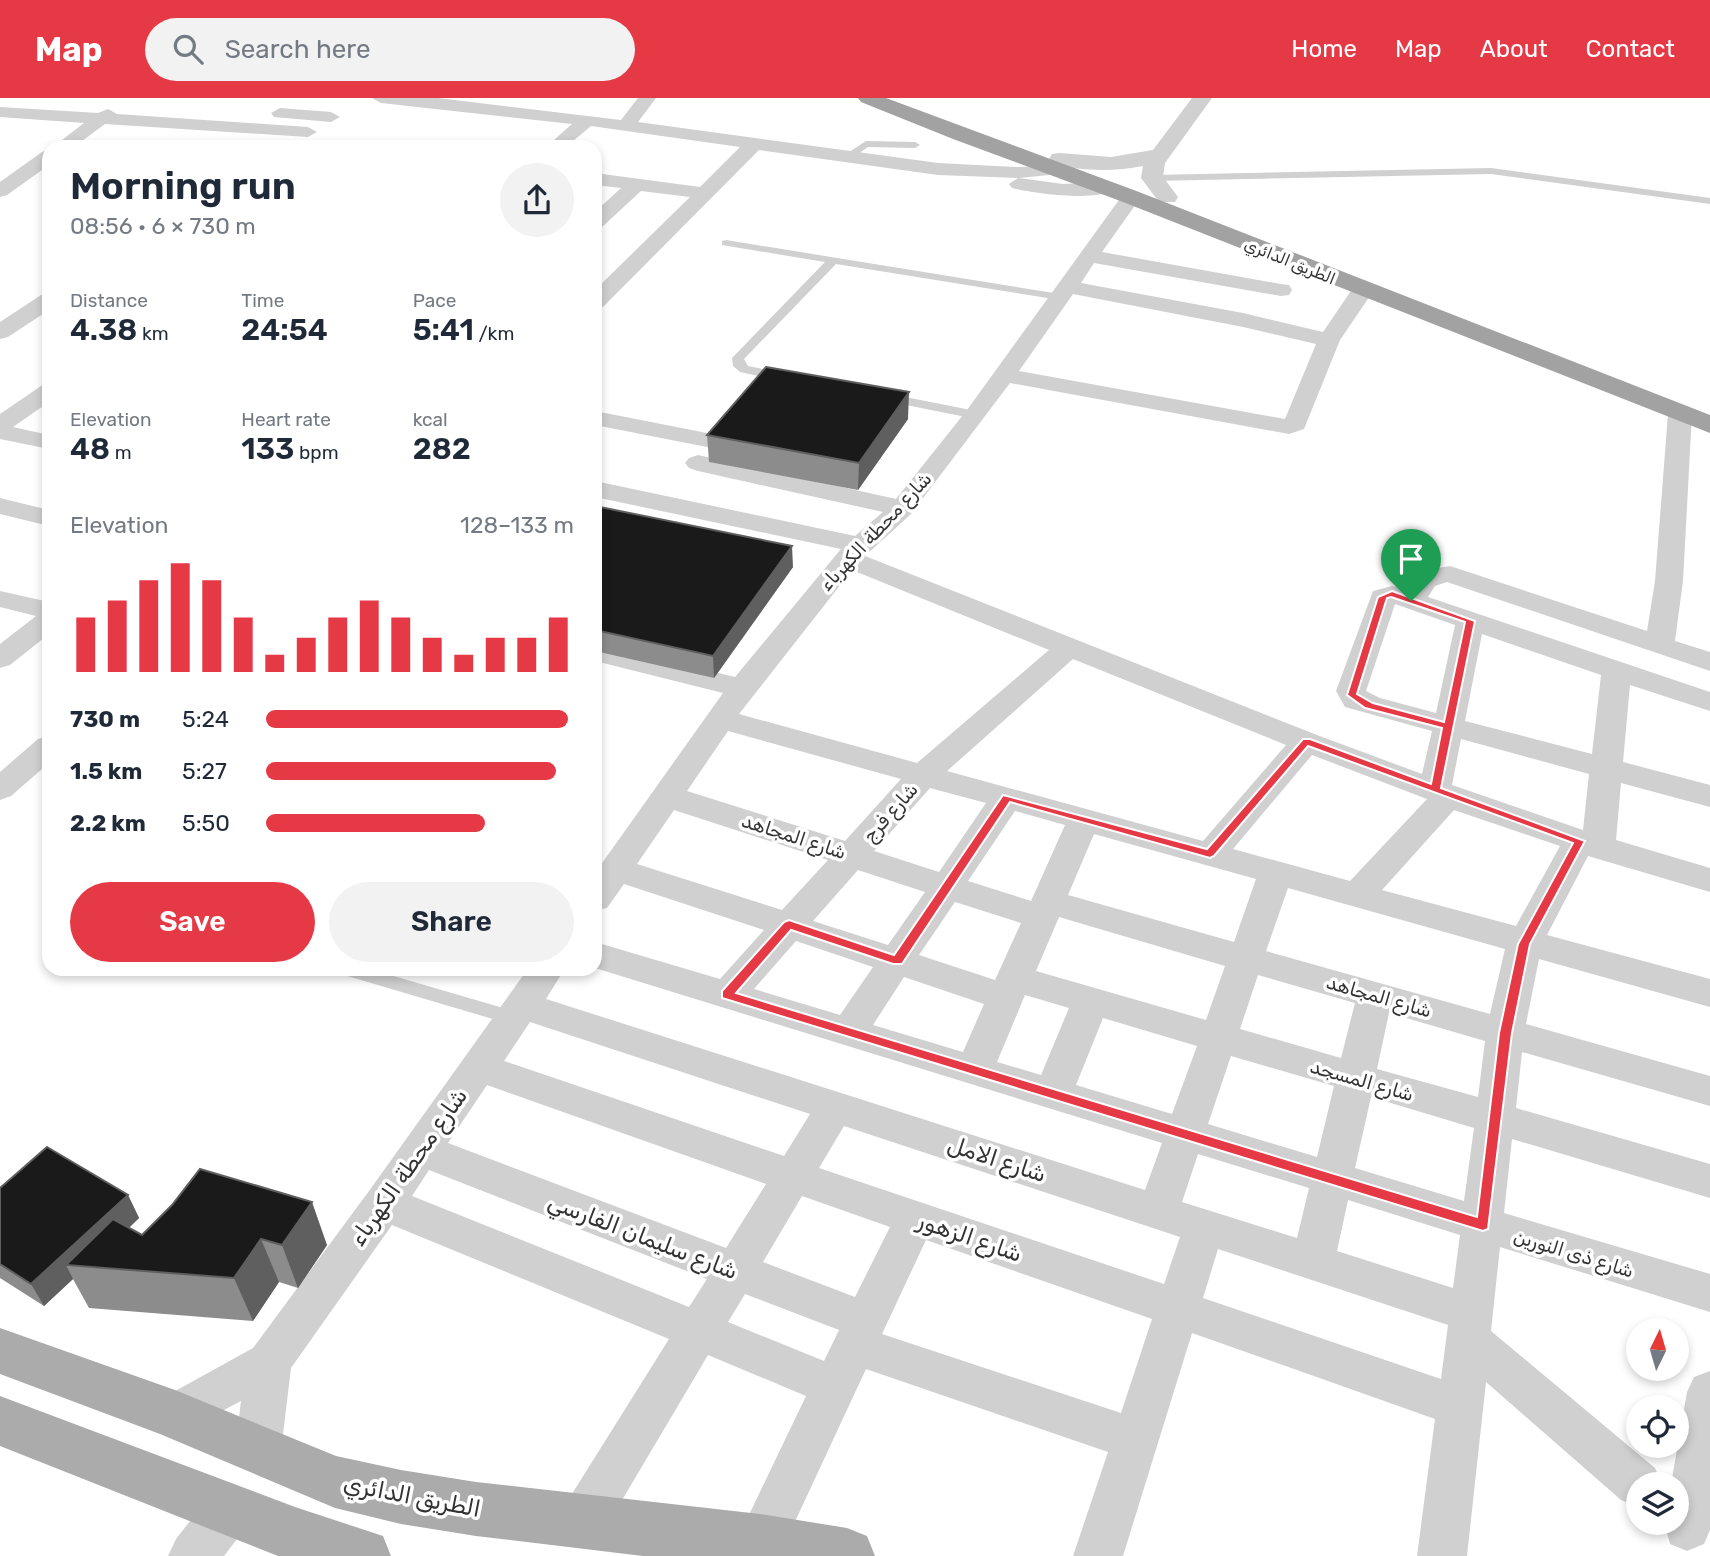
<!DOCTYPE html>
<meta charset="utf-8">
<style>
:root{--surface:#fff;--page:#f2f2f3;--text:#1f2937;--muted:#747a83;--accent:#e63946}
body{margin:0;font-family:Rubik,"Noto Naskh Arabic",sans-serif;background:var(--page);color:var(--text);height:100vh;display:flex;flex-direction:column;font-size:26px;white-space:nowrap}
*{box-sizing:border-box;margin:0}
p{font-size:23px;color:var(--muted)}
.icon{flex:none;width:38px;height:38px;fill:none;stroke:currentColor;stroke-width:2;stroke-linecap:round;stroke-linejoin:round}
.map{position:relative;flex:1;overflow:hidden}
.drawer{position:absolute;left:42px;top:42px;width:560px;height:836px;display:flex;flex-direction:column;background:var(--surface);border-radius:21px;box-shadow:0 4px 10px #0003}
.drawer>*{flex:none}
.needle{width:46px;rotate:5deg}
.tools{position:absolute;left:1626px;top:1220px;display:grid;gap:14px}
.tools a{display:grid;place-items:center;width:63px;height:63px;border-radius:50%;background:var(--surface);box-shadow:0 4px 10px #0003;font-size:35px}
.pin{position:absolute;display:grid;place-items:center;width:60px;height:60px;color:#fff;margin:-72px -30px;border-radius:50% 50% 50% 0;rotate:-45deg;box-shadow:0 0 7px #0007}
.pin .icon{rotate:45deg}
.round{display:grid;place-items:center;flex:none;width:74px;height:74px;border-radius:37px;background:var(--page)}
.summary{display:flex;align-items:center;justify-content:space-between;height:119px;padding:0 28px}
h1{font-size:38px;font-weight:600;line-height:52px}
.metrics{display:grid;grid-template-columns:repeat(3,1fr);gap:10px;height:119px;padding:7px 28px}
.metrics div{display:grid;align-content:center}
.metrics b{font-size:30px;font-weight:600}
.metrics small{font-size:19px;font-weight:400}
.metrics p{font-size:19px}
.chart{height:196px;padding:14px 28px}
.chart p{display:flex;justify-content:space-between}
.chart svg{width:100%;height:126px;margin-top:7px;stroke:var(--accent);stroke-width:6}
.action{display:flex;gap:14px;margin-top:auto;padding:14px 28px}
.action a{flex:1;height:80px;border-radius:42px;background:var(--accent);color:#fff;font-size:28px;font-weight:600;line-height:80px;text-align:center}
.action a+a{background:var(--page);color:var(--text)}
ul{padding:0 28px;list-style:none;font-size:23px}
li{display:grid;grid-template-columns:112px 84px 1fr;align-items:center;height:52px}
li i{height:18px;border-radius:9px;background:var(--accent)}
header{display:flex;align-items:center;gap:42px;box-sizing:border-box;height:98px;padding:0 35px;background:var(--accent);color:#fff}
header strong{font-size:33px}
nav{display:flex;gap:38px;margin-inline-start:auto;font-size:24px}
.search{width:490px;height:63px;background:var(--page);display:flex;align-items:center;gap:18px;box-sizing:border-box;padding:0 24px;border-radius:38px;color:var(--muted);font-size:26px}
.map>svg:first-child{display:block}
</style>
<header>
<strong>Map</strong>
<div class="search"><svg class="icon" aria-label="search" viewBox="0 0 24 24"><circle cx="10" cy="10" r="6"/><path d="M15 15l6 6"/></svg>Search here</div>
<nav><a>Home</a><a>Map</a><a>About</a><a>Contact</a></nav>
</header>
<div class="map">
<svg width="1710" height="1458" viewBox="0 0 1710 1458">
<rect width="100%" height="100%" fill="#fff"/>
<g fill="none" stroke-linecap="round" stroke-linejoin="round">
<!-- service -->
<g fill="#d0d0d0" fill-rule="evenodd">
<path d="M 866,43 L 915,44 L 920,47 L 915,50 L 868,49 L 852,60 L 846,60 L 846,56 Z"/>
<path d="M 1491,70 L 1710,100 L 1710,106 L 1491,76 L 1152,83 L 1147,80 L 1152,77 Z"/>
<path d="M 726,142 L 1060,196 L 1066,199 L 1060,202 L 836,166 L 744,261 L 748,268 L 786,276 L 786,282 L 782,283 L 740,274 L 733,268 L 732,260 L 825,164 L 722,147 L 722,143 Z"/>
<path d="M 885,295 L 976,313 L 982,317 L 976,321 L 881,302 L 879,299 Z"/>
<path d="M 341,872 L 373,872 L 520,915 L 523,920 L 520,925 L 513,927 L 344,877 Z"/>
</g>
<!-- minor -->
<g fill="#d0d0d0" fill-rule="evenodd">
<path d="M 372,0 L 438,0 L 621,22 L 638,0 L 656,0 L 638,24 L 938,65 L 1015,69 L 1059,68 L 1061,72 L 1059,76 L 1019,80 L 1063,86 L 1104,84 L 1114,90 C 1101,105 1032,95 1012,90 L 1009,86 L 1018,80 L 938,77 L 759,52 L 603,209 L 595,211 L 595,192 L 690,99 L 641,93 L 602,129 L 595,131 L 595,114 L 621,90 L 595,87 L 595,75 L 700,89 L 740,49 L 591,28 L 566,49 L 546,49 L 572,26 L 381,5 Z"/>
<path d="M 0,9 L 98,15 L 108,11 L 117,16 L 308,29 L 317,34 L 308,39 L 105,26 L 74,49 L 53,49 L 84,25 L 0,19 Z"/>
<path d="M 280,10 L 331,14 L 340,19 L 331,24 L 274,19 L 271,15 Z"/>
<path d="M 49,52 L 49,67 L 7,97 L 0,99 L 0,84 L 42,54 Z"/>
<path d="M 1131,93 L 1141,99 L 1102,154 L 1281,186 L 1289,187 L 1292,192 L 1289,197 L 1281,198 L 1094,165 L 1081,185 L 1243,215 L 1323,234 L 1355,187 L 1371,187 L 1374,192 L 1340,242 L 1304,331 L 1289,336 L 1010,285 L 911,416 L 865,458 L 1317,637 L 1422,676 L 1432,633 L 1345,609 L 1336,593 L 1373,493 L 1392,488 L 1404,491 L 1420,473 L 1450,468 L 1647,533 L 1655,483 L 1668,316 L 1671,311 L 1680,309 L 1689,311 L 1692,316 L 1683,483 L 1675,543 L 1710,554 L 1710,573 L 1447,484 L 1435,488 L 1428,499 L 1710,594 L 1710,613 L 1630,587 L 1623,664 L 1710,687 L 1710,709 L 1621,685 L 1616,742 L 1710,770 L 1710,794 L 1588,758 L 1547,837 L 1710,881 L 1710,909 L 1539,861 L 1526,926 L 1710,978 L 1710,1008 L 1522,954 L 1516,1010 L 1710,1066 L 1710,1100 L 1512,1041 L 1504,1115 L 1710,1176 L 1710,1214 L 1500,1149 L 1491,1233 L 1655,1370 L 1662,1386 L 1638,1386 L 1638,1409 L 1621,1402 L 1486,1284 L 1467,1458 L 1417,1458 L 1435,1321 L 1192,1235 L 1123,1458 L 1073,1458 L 1108,1354 L 866,1271 L 779,1458 L 741,1458 L 736,1444 L 806,1298 L 708,1257 L 599,1441 L 582,1448 L 565,1441 L 558,1424 L 565,1407 L 669,1241 L 392,1127 L 291,1270 L 281,1353 L 275,1369 L 258,1375 L 241,1369 L 235,1353 L 241,1303 L 175,1338 L 159,1332 L 152,1317 L 159,1302 L 253,1250 L 369,1093 L 527,872 L 564,872 L 546,901 L 1145,1092 L 1162,1045 L 595,870 L 595,844 L 720,881 L 764,832 L 624,786 L 607,810 L 595,813 L 595,775 L 723,595 L 595,563 L 595,545 L 735,579 L 841,451 L 595,399 L 595,383 L 855,438 L 883,414 L 698,373 L 689,370 L 685,365 L 689,360 L 698,357 L 896,401 L 967,312 L 1124,95 ZM 1073,196 L 1243,229 L 1316,246 L 1285,321 L 1019,273 ZM 852,472 L 1049,552 L 917,665 L 739,616 ZM 1395,506 L 1455,527 L 1436,615 L 1380,600 L 1366,593 ZM 1482,536 L 1601,577 L 1592,656 L 1465,623 ZM 1073,561 L 1286,647 L 1203,743 L 947,673 ZM 728,633 L 901,681 L 845,743 L 687,693 ZM 1461,641 L 1589,676 L 1583,732 L 1452,687 ZM 1312,657 L 1427,701 L 1350,783 L 1233,751 ZM 930,690 L 986,705 L 939,774 L 874,753 ZM 674,712 L 828,762 L 782,812 L 637,766 ZM 1454,712 L 1560,748 L 1516,828 L 1382,792 ZM 1015,713 L 1065,727 L 1031,803 L 968,783 ZM 1094,736 L 1256,781 L 1234,844 L 1068,797 ZM 858,772 L 925,794 L 888,847 L 813,823 ZM 1288,790 L 1505,851 L 1490,916 L 1266,853 ZM 955,804 L 1021,825 L 995,882 L 919,857 ZM 1059,819 L 1225,868 L 1206,922 L 1036,873 ZM 796,843 L 873,869 L 840,917 L 754,891 ZM 1258,877 L 1355,905 L 1341,960 L 1240,931 ZM 904,879 L 984,906 L 963,954 L 873,927 ZM 1025,897 L 1069,910 L 1041,977 L 997,964 ZM 1389,915 L 1485,943 L 1478,999 L 1377,971 ZM 1103,920 L 1197,948 L 1172,1016 L 1076,987 ZM 530,924 L 810,1016 L 784,1058 L 504,963 ZM 1231,958 L 1334,988 L 1317,1059 L 1208,1026 ZM 487,987 L 766,1086 L 726,1150 L 448,1045 ZM 1371,999 L 1474,1030 L 1464,1103 L 1355,1070 ZM 844,1028 L 1180,1139 L 1164,1186 L 819,1070 ZM 1198,1056 L 1309,1090 L 1297,1140 L 1182,1104 ZM 429,1072 L 707,1181 L 689,1209 L 412,1098 ZM 802,1098 L 890,1129 L 855,1199 L 763,1164 ZM 1348,1102 L 1460,1137 L 1453,1190 L 1337,1153 ZM 926,1142 L 1152,1221 L 1121,1315 L 882,1236 ZM 1218,1151 L 1448,1227 L 1441,1281 L 1203,1200 ZM 745,1196 L 839,1232 L 824,1263 L 728,1224 Z"/>
<path d="M 49,195 L 49,212 L 8,239 L 0,241 L 0,224 L 41,197 Z"/>
<path d="M 49,286 L 49,304 L 13,329 L 49,337 L 49,351 L 0,341 L 0,316 L 41,288 Z"/>
<path d="M 595,313 L 717,337 L 726,339 L 729,344 L 726,349 L 717,351 L 595,327 Z"/>
<path d="M 0,400 L 49,412 L 49,428 L 0,416 Z"/>
<path d="M 0,493 L 49,504 L 49,536 L 10,567 L 0,570 L 0,546 L 36,518 L 0,509 Z"/>
<path d="M 49,638 L 49,665 L 11,698 L 0,702 L 0,674 L 38,641 Z"/>
<path d="M 1710,1273 L 1710,1432 L 1704,1446 L 1687,1453 L 1670,1446 L 1664,1424 L 1676,1424 L 1676,1386 L 1671,1386 L 1687,1294 L 1694,1279 Z"/>
<path d="M 230,1388 L 247,1394 L 254,1411 L 247,1428 L 224,1458 L 168,1458 L 176,1441 L 213,1394 Z"/>
</g>
<!-- tertiary -->
<path fill="#d0d0d0" fill-rule="evenodd" d="M 1192,0 L 1212,0 L 1165,65 L 1163,79 L 1178,99 L 1175,104 L 1159,104 L 1141,80 L 1143,68 C 1113,74 1081,73 1052,66 L 1049,61 L 1052,56 L 1060,55 L 1111,59 L 1153,52 Z"/>
<!-- primary -->
<g fill="#ababab" fill-rule="evenodd">
<path d="M 0,1230 L 175,1292 L 336,1358 L 401,1372 L 476,1384 L 760,1416 L 847,1430 L 867,1438 L 875,1458 L 643,1458 L 476,1438 L 401,1426 L 335,1410 L 160,1336 L 0,1276 Z"/>
<path d="M 0,1298 L 295,1409 L 383,1438 L 391,1458 L 278,1458 L 0,1348 Z"/>
</g>
<!-- trunk -->
<path fill="#a2a2a2" fill-rule="evenodd" d="M 858,0 L 886,0 L 1139,94 L 1710,317 L 1710,335 L 1123,104 L 953,41 L 861,4 Z"/>
</g>
<!-- wall -->
<g fill="#8c8c8c">
<path d="M 908,321 L 858,392 L 709,364 L 707,337 Z"/>
<path d="M 595,408 L 793,469 L 714,580 L 595,553 Z"/>
<path d="M 0,1090 L 128,1097 L 139,1120 L 129,1130 L 142,1137 L 172,1107 L 327,1147 L 298,1190 L 279,1184 L 253,1223 L 89,1210 L 73,1181 L 44,1208 L 0,1180 Z"/>
</g>
<!-- shaded-wall -->
<g fill="#5f5f5f">
<path d="M 909,294 L 908,321 L 858,392 L 859,365 Z"/>
<path d="M 792,448 L 793,469 L 714,580 L 713,558 Z"/>
<path d="M 128,1097 L 139,1120 L 87,1169 L 66,1167 L 73,1181 L 44,1208 L 31,1186 Z"/>
<path d="M 312,1104 L 327,1147 L 298,1190 L 282,1147 Z"/>
<path d="M 261,1141 L 279,1184 L 253,1223 L 234,1180 Z"/>
</g>
<!-- building -->
<g fill="#1a1a1a" stroke="#5f5f5f" stroke-width="2">
<path d="M 766,269 L 909,294 L 859,365 L 707,337 Z"/>
<path d="M 595,408 L 792,448 L 713,558 L 595,532 Z"/>
<path d="M 47,1049 L 128,1097 L 31,1186 L 0,1166 L 0,1090 Z"/>
<path d="M 200,1071 L 312,1104 L 282,1147 L 261,1141 L 234,1180 L 66,1167 L 113,1121 L 142,1137 L 172,1107 Z"/>
</g>
<!-- route -->
<path fill="#e63946" stroke="#fff" stroke-width="2" fill-rule="evenodd" d="M 1392,493 L 1475,523 L 1441,690 L 1585,743 L 1530,846 L 1512,935 L 1488,1131 L 1483,1133 L 722,900 L 722,893 L 784,824 L 789,822 L 894,857 L 1003,697 L 1207,751 L 1303,641 L 1310,641 L 1431,686 L 1442,630 L 1365,610 L 1347,597 L 1378,499 ZM 1391,499 L 1465,524 L 1444,624 L 1373,605 L 1357,596 L 1387,500 ZM 1308,648 L 1573,745 L 1518,846 L 1499,935 L 1477,1119 L 736,895 L 791,832 L 893,866 L 902,866 L 1010,704 L 1210,760 L 1214,758 Z"/>
<g text-anchor="middle" stroke-width="7" stroke-linejoin="round" paint-order="stroke">
<!-- far-street labels -->
<g font-size="16" fill="#333" stroke="#fff">
<text transform="translate(1290 163) rotate(22)" y="6">الطريق الدائري</text>
</g>
<!-- street labels -->
<g font-size="19" fill="#333" stroke="#fff">
<text transform="translate(875 433) rotate(-47)" y="7">شارع محطة الكهرباء</text>
<text transform="translate(890 714) rotate(-48)" y="7">شارع فرج</text>
<text transform="translate(794 738) rotate(18)" y="7">شارع المجاهد</text>
<text transform="translate(1379 898) rotate(16)" y="7">شارع المجاهد</text>
<text transform="translate(1362 982) rotate(16)" y="7">شارع المسجد</text>
<text transform="translate(1574 1155) rotate(17)" y="7">شارع ذى النورين</text>
</g>
<!-- near-street labels -->
<g font-size="23" fill="#333" stroke="#fff">
<text transform="translate(997 1061) rotate(18)" y="8">شارع الامل</text>
<text transform="translate(408 1069) rotate(-55)" y="8">شارع محطة الكهرباء</text>
<text transform="translate(643 1138) rotate(21)" y="8">شارع سليمان الفارسي</text>
<text transform="translate(970 1139) rotate(19)" y="8">شارع الزهور</text>
<text transform="translate(412 1398) rotate(11)" y="8">الطريق الدائري</text>
</g>
</g>
</svg>
<div class="tools">
<a><svg class="needle" viewBox="-14 -14 28 28"><path d="M0-13l5 13h-10z" fill="#e53935"/><path d="M0 13l5-13h-10z" fill="#747a83"/></svg></a>
<a><svg class="icon" aria-label="locate" viewBox="0 0 24 24"><circle cx="12" cy="12" r="6"/><path d="M12 2v4M12 18v4M2 12h4M18 12h4"/></svg></a>
<a><svg class="icon" aria-label="layers" viewBox="0 0 24 24"><path d="M12 4l9 5-9 5-9-5zM3 14l9 5 9-5"/></svg></a>
</div>
<div class="pin" style="left:1411px;top:503px;background:#1e9e55"><svg class="icon" aria-label="arrive" viewBox="0 0 24 24"><path d="M6 21V4h12l-3 4 3 4H6"/></svg></div>
<section class="drawer">
<div class="summary"><div><h1>Morning run</h1><p>08:56 · 6 × 730 m</p></div><a class="round"><svg class="icon" aria-label="share" viewBox="0 0 24 24"><path d="M12 15V3M7 8l5-5 5 5M5 13v7h14v-7"/></svg></a></div>
<div class="metrics">
<div><p>Distance</p><b>4.38<small> km</small></b></div>
<div><p>Time</p><b>24:54</b></div>
<div><p>Pace</p><b>5:41<small> /km</small></b></div>
</div>
<div class="metrics">
<div><p>Elevation</p><b>48<small> m</small></b></div>
<div><p>Heart rate</p><b>133<small> bpm</small></b></div>
<div><p>kcal</p><b>282</b></div>
</div>
<div class="chart"><p><span>Elevation</span>128–133 m</p>
<svg viewBox="0 0 160 44" preserveAspectRatio="none"><path d="M5 44V25M15 44V19M25 44V12M35 44V6M45 44V12M55 44V25M65 44V38M75 44V32M85 44V25M95 44V19M105 44V25M115 44V32M125 44V38M135 44V32M145 44V32M155 44V25"/></svg>
</div>
<ul>
<li><b>730 m</b>5:24<i style="width:98%"></i></li>
<li><b>1.5 km</b>5:27<i style="width:94%"></i></li>
<li><b>2.2 km</b>5:50<i style="width:71%"></i></li>
</ul>
<div class="action"><a>Save</a><a>Share</a></div>
</section>
</div>
